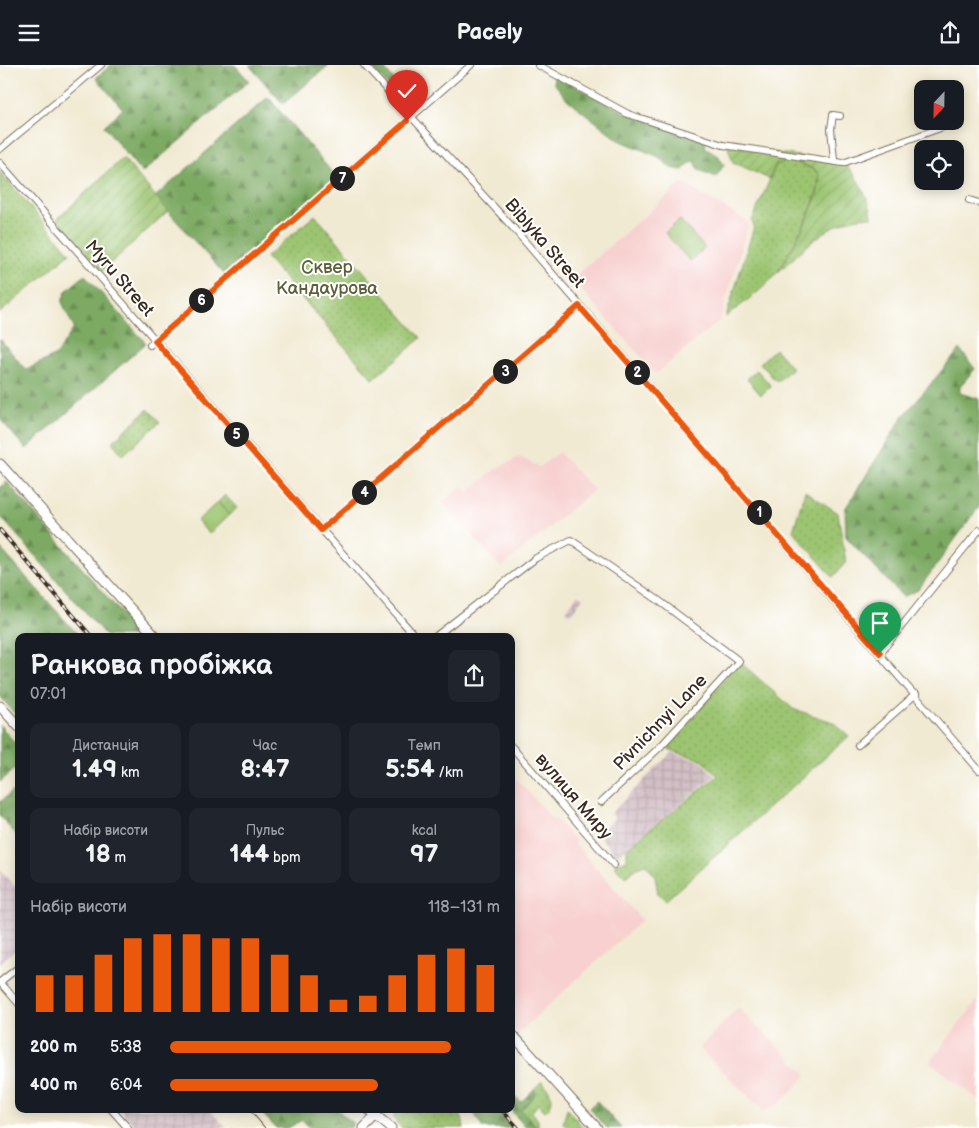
<!DOCTYPE html>
<html lang="uk">
<meta charset="utf-8">
<style>
:root{--surface:#171b24;--page:#20242c;--text:#f1f3f6;--muted:#9ea1a6;--accent:#ea580c}
body{margin:0;font-family:"Balsamiq Sans",sans-serif;background:var(--page);color:var(--text);height:100vh;display:flex;flex-direction:column;font-size:19px;white-space:nowrap}
*{box-sizing:border-box;margin:0}
p{font-size:16px;color:var(--muted)}
.icon{flex:none;width:28px;height:28px;fill:none;stroke:currentColor;stroke-width:2;stroke-linecap:round;stroke-linejoin:round}
.map{position:relative;flex:1;overflow:hidden}
.details{position:absolute;left:15px;top:568px;width:500px;height:480px;display:flex;flex-direction:column;background:var(--surface);border-radius:10px;box-shadow:0 2px 12px #0003}
.details>*{flex:none}
.needle{width:32px;rotate:202deg}
.buttons{position:absolute;left:914px;top:15px;display:grid;gap:10px}
.buttons a{display:grid;place-items:center;width:50px;height:50px;border-radius:10px;background:var(--surface);box-shadow:0 2px 12px #0003;font-size:25px}
.pin{position:absolute;display:grid;place-items:center;width:42px;height:42px;color:#fff;margin:-51px -21px;border-radius:50% 50% 50% 0;rotate:-45deg;box-shadow:0 0 5px #0007}
.pin .icon{rotate:45deg}
.km{position:absolute;width:25px;height:25px;margin:-12px;border-radius:50%;background:#222;color:#fff;font-size:14px;line-height:25px;text-align:center}
.round{display:grid;place-items:center;flex:none;width:52px;height:52px;border-radius:10px;background:var(--page)}
.overview{display:flex;align-items:center;justify-content:space-between;height:85px;padding:0 15px}
h1{font-size:28px;font-weight:800;line-height:38px}
.metrics{display:grid;grid-template-columns:repeat(3,1fr);gap:8px;height:85px;padding:5px 15px}
.metrics div{display:grid;align-content:center;border-radius:10px;background:var(--page);text-align:center}
.metrics b{font-size:25px;font-weight:800}
.metrics small{font-size:14px;font-weight:400}
.metrics p{font-size:14px}
.chart{height:140px;padding:10px 15px}
.chart p{display:flex;justify-content:space-between}
.chart svg{width:100%;height:90px;margin-top:5px;stroke:var(--accent);stroke-width:6}
ul{padding:0 15px;list-style:none;font-size:16px}
li{display:grid;grid-template-columns:80px 60px 1fr;align-items:center;height:38px}
li i{height:12px;border-radius:6px;background:var(--accent)}
header{display:flex;justify-content:space-between;align-items:center;height:65px;padding:0 15px;background:var(--surface);font-size:22px;font-weight:800}
.map>svg:first-child{display:block}
</style>
<header><svg class="icon" aria-label="menu" viewBox="0 0 24 24"><path d="M4 6h16M4 12h16M4 18h16"/></svg>Pacely<svg class="icon" aria-label="share" viewBox="0 0 24 24"><path d="M12 15V3M7 8l5-5 5 5M5 13v7h14v-7"/></svg></header>
<div class="map">
<svg width="979" height="1063" viewBox="0 0 979 1063">
<defs>
<pattern id="industrial-grid" width="8" height="8" patternUnits="userSpaceOnUse" patternTransform="scale(1.25)"><rect width="8" height="8" fill="#d2bec5"/><path d="M0 4h8M4 0v8" fill="none" stroke="#b5a3a9"/></pattern>
<pattern id="grass-dots" width="8" height="8" patternUnits="userSpaceOnUse" patternTransform="scale(1.25)"><rect width="8" height="8" fill="#9cc571"/><path d="M2 2h.1M6 6h.1" fill="none" stroke="#87a961" stroke-width="1.8" stroke-linecap="round"/></pattern>
<pattern id="forest-firs" width="22" height="20" patternUnits="userSpaceOnUse" patternTransform="scale(1.25)"><rect width="22" height="20" fill="#7daa63"/><path d="M5 1l3.5 6h-7zM16 11l3.5 6h-7z" fill="#688b51"/></pattern>
<pattern id="garden-furrows" width="10" height="10" patternUnits="userSpaceOnUse" patternTransform="scale(1.25)"><rect width="10" height="10" fill="#9cc571"/><path d="M-1 1l2-2M0 10L10 0M9 11l2-2" fill="none" stroke="#87a961"/></pattern>
</defs>
<rect width="100%" height="100%" fill="#fff"/>
<filter id="ink" filterUnits="userSpaceOnUse"><feTurbulence type="fractalNoise" baseFrequency=".02" numOctaves="2"/><feDisplacementMap in="SourceGraphic" scale="10" xChannelSelector="R" yChannelSelector="G"/><feConvolveMatrix kernelMatrix="1 2 1 2 8 2 1 2 1" color-interpolation-filters="sRGB"/></filter>
<filter id="wash" filterUnits="userSpaceOnUse"><feTurbulence type="fractalNoise" baseFrequency=".0096" numOctaves="4" result="noise"/><feDisplacementMap in="SourceGraphic" scale="20" xChannelSelector="R" yChannelSelector="G"/><feGaussianBlur stdDeviation="1.12" result="paint"/><feColorMatrix in="noise" values="0 0 0 0 0 0 0 0 0 0 0 0 0 0 0 0 0 1.4 0 .05"/><feComposite in="paint" operator="in"/></filter>
<g filter="url(#wash)">
<rect width="100%" height="100%" fill="#f1ead3"/>
<!-- built -->
<g fill="#f7d0cf">
<path d="M 682,118 L 749,157 L 720,255 L 656,309 L 572,214 Z"/>
<path d="M 559,387 L 594,425 L 501,503 L 443,437 L 462,421 L 468,427 L 494,405 L 519,392 L 540,402 Z"/>
<path d="M 511,708 L 554,756 L 556,754 L 576,776 L 574,778 L 642,855 L 517,969 L 511,962 Z"/>
<path d="M 977,936 L 979,938 L 979,1035 L 930,997 Z"/>
<path d="M 738,943 L 807,1010 L 777,1041 L 763,1046 L 699,983 Z"/>
</g>
<!-- industrial -->
<g fill="url(#industrial-grid)">
<path d="M 578,529 L 583,533 L 571,549 L 566,545 Z"/>
<path d="M 672,687 L 702,697 L 715,711 L 617,791 L 597,769 L 615,753 L 611,748 Z"/>
<path d="M 0,805 L 19,826 L 19,882 L 0,898 Z"/>
<path d="M 120,1044 L 209,1044 L 226,1063 L 137,1063 Z"/>
</g>
<!-- grass -->
<g fill="url(#grass-dots)" stroke="#6c7848">
<path d="M 791,95 C 798,99 814,103 818,109 C 826,123 788,193 778,206 C 765,224 743,238 726,252 L 754,162 L 752,156 L 776,100 Z"/>
<path d="M 0,107 L 70,188 L 0,248 Z"/>
<path d="M 315,150 L 421,273 L 373,314 L 266,192 Z"/>
<path d="M 775,284 L 792,303 L 777,317 L 760,298 Z"/>
<path d="M 148,344 L 160,357 L 123,390 L 112,377 Z"/>
<path d="M 805,426 L 838,448 L 846,497 L 833,512 L 793,466 Z"/>
<path d="M 225,430 L 237,443 L 229,450 L 218,437 Z"/>
<path d="M 739,596 L 793,644 L 833,657 L 849,671 L 666,835 L 658,829 L 655,811 L 647,800 L 643,799 L 625,812 L 614,800 L 627,795 L 627,783 L 718,711 L 702,695 L 668,684 Z"/>
<path d="M 542,1016 C 550,1026 558,1037 545,1046 L 538,1039 L 532,1047 L 538,1055 L 538,1063 L 521,1045 L 536,1027 L 534,1024 Z"/>
<path d="M 567,1043 L 583,1063 L 568,1063 L 563,1058 Z"/>
<path d="M 395,1044 L 455,1044 L 462,1053 L 464,1063 L 402,1063 C 395,1057 392,1052 395,1044 Z"/>
</g>
<!-- forest -->
<g fill="url(#forest-firs)" stroke="#5c6a40">
<path d="M 111,0 L 235,0 L 249,16 L 142,108 L 104,61 L 123,44 L 96,13 Z"/>
<path d="M 249,0 L 329,0 L 283,39 Z"/>
<path d="M 370,0 L 381,0 L 409,32 L 403,38 Z"/>
<path d="M 553,9 L 628,49 L 707,74 L 705,82 L 718,90 L 724,100 L 716,112 L 699,105 L 695,96 L 691,97 L 683,105 L 671,103 L 659,92 L 619,75 L 568,35 L 554,18 Z"/>
<path d="M 268,32 L 337,113 L 224,209 L 155,132 Z"/>
<path d="M 85,210 L 146,278 L 26,384 L 0,354 L 0,274 L 26,305 L 56,290 L 74,263 L 62,237 L 66,226 Z"/>
<path d="M 960,284 L 975,304 L 960,321 L 960,328 L 979,334 L 979,442 L 918,525 L 903,532 L 846,472 L 845,444 L 902,353 Z"/>
<path d="M 7,417 L 141,571 L 106,571 L 0,451 L 0,422 Z"/>
<path d="M 0,483 L 79,571 L 19,571 L 19,654 L 0,631 Z"/>
<path d="M 0,660 L 19,683 L 19,701 L 0,717 Z"/>
<path d="M 19,721 L 19,773 L 0,751 L 0,737 Z"/>
<path d="M 534,1024 L 534,1031 L 521,1045 L 538,1063 L 526,1063 L 510,1044 L 511,1032 L 516,1032 L 521,1037 Z"/>
<path d="M 597,1036 L 621,1063 L 607,1063 L 589,1043 Z"/>
<path d="M 258,1044 L 336,1044 L 353,1058 L 351,1063 L 310,1063 L 302,1055 L 288,1063 L 276,1063 Z"/>
<path d="M 471,1044 L 497,1044 L 514,1063 L 483,1063 Z"/>
</g>
<!-- garden -->
<g fill="url(#garden-furrows)" stroke="#6c7848">
<path d="M 727,80 L 843,98 C 855,106 871,137 872,152 C 832,151 805,184 777,208 C 786,194 832,118 816,106 C 810,101 799,99 791,95 L 776,100 L 769,114 L 733,97 Z"/>
<path d="M 123,93 L 168,146 L 102,206 L 57,154 Z"/>
</g>
<!-- pitch -->
<g fill="#9cc571" stroke="#6c7848">
<path d="M 680,155 L 705,183 L 690,196 L 665,168 Z"/>
<path d="M 757,305 L 771,321 L 761,330 L 747,314 Z"/>
<path d="M 218,437 L 229,450 L 209,469 L 197,456 Z"/>
</g>
</g>
<g filter="url(#ink)">
<g fill="none" stroke-linecap="round" stroke-linejoin="round">
<defs>
<g id="minor">
<path d="M 364,0 L 515,165 L 979,705"/>
<path d="M 538,0 L 628,49 L 723,80 L 843,98 L 954,58"/>
<path d="M 0,84 L 101,0"/>
<path d="M 834,95 L 831,64 L 833,50 L 840,51"/>
<path d="M 0,98 L 415,571"/>
<path d="M 969,135 L 979,138"/>
<path d="M 150,280 L 471,0"/>
<path d="M 321,465 L 579,241"/>
<path d="M 436,571 L 536,493 L 571,475 L 658,535 L 739,596 L 660,682 L 601,737"/>
<path d="M 880,588 L 979,465"/>
<path d="M 858,680 L 916,629"/>
<path d="M 511,681 L 614,800"/>
<path d="M 0,917 L 19,939"/>
<path d="M 0,917 L 19,902"/>
<path d="M 111,1044 L 128,1063"/>
</g>
<g id="major">
<path d="M 0,399 L 155,571"/>
<path d="M 0,641 L 19,662"/>
<path d="M 511,968 L 597,1063"/>
<path d="M 368,1044 L 391,1063"/>
<path d="M 364,1063 L 376,1051"/>
</g>
</defs>
<!-- minor casing -->
<use href="#minor" stroke="#7b6d5d" stroke-width="8"/>
<!-- major casing -->
<use href="#major" stroke="#7b6d5d" stroke-width="11"/>
<!-- minor -->
<use href="#minor" stroke="#fff" stroke-width="6"/>
<!-- major -->
<use href="#major" stroke="#fff" stroke-width="9"/>
<!-- tram -->
<g stroke="#3b2a1e" stroke-width="1">
<path d="M 18,786 L 19,787"/>
<path d="M 249,1044 L 265,1063"/>
</g>
<defs>
<g id="rail">
<path d="M 0,465 L 91,571"/>
<path d="M 501,1044 L 518,1063"/>
</g>
</defs>
<!-- rail casing -->
<use href="#rail" stroke="#3b2a1e" stroke-width="4"/>
<!-- rail -->
<use href="#rail" stroke="#fff" stroke-width="2" stroke-dasharray="5.5" stroke-linecap="butt"/>
</g>
</g>
<g fill="none" stroke-linecap="round" stroke-linejoin="round" filter="url(#ink)">
<defs>
<path id="route" d="M 407,56 L 155,276 L 321,465 L 579,241 L 880,588"/>
</defs>
<!-- route casing -->
<use href="#route" stroke="#fff" stroke-width="10"/>
<!-- route -->
<use href="#route" stroke="#ea580c" stroke-width="6"/>
</g>
<g text-anchor="middle" stroke-width="4" stroke-linejoin="round" paint-order="stroke">
<!-- street labels -->
<g font-size="18" fill="#3b2a1e" stroke="#fff">
<text transform="translate(545 178) rotate(49)" y="6">Biblyka Street</text>
<text transform="translate(120 213) rotate(49)" y="6">Myru Street</text>
<text transform="translate(660 657) rotate(-46)" y="6">Pivnichnyi Lane</text>
<text transform="translate(574 731) rotate(49)" y="6">вулиця Миру</text>
</g>
<!-- park labels -->
<g font-size="18" fill="#5d603b" stroke="#fff">
<text x="327" y="208">Сквер<tspan x="327" dy="21">Кандаурова</tspan></text>
</g>
</g>
</svg>
<div class="buttons">
<a><svg class="needle" viewBox="-14 -14 28 28"><path d="M0-13l5 13h-10z" fill="#e53935"/><path d="M0 13l5-13h-10z" fill="#9ea1a6"/></svg></a>
<a><svg class="icon" aria-label="locate" viewBox="0 0 24 24"><circle cx="12" cy="12" r="6"/><path d="M12 2v4M12 18v4M2 12h4M18 12h4"/></svg></a>
</div>
<div class="pin" style="left:880px;top:588px;background:#1e9e55"><svg class="icon" aria-label="arrive" viewBox="0 0 24 24"><path d="M6 21V4h12l-3 4 3 4H6"/></svg></div>
<div class="pin" style="left:407px;top:56px;background:#d93025"><svg class="icon" aria-label="check" viewBox="0 0 24 24"><path d="M5 12l5 5 9-10"/></svg></div>
<b class="km" style="left:759px;top:447px">1</b>
<b class="km" style="left:637px;top:307px">2</b>
<b class="km" style="left:505px;top:306px">3</b>
<b class="km" style="left:364px;top:427px">4</b>
<b class="km" style="left:236px;top:369px">5</b>
<b class="km" style="left:201px;top:235px">6</b>
<b class="km" style="left:342px;top:113px">7</b>
<section class="details">
<div class="overview"><div><h1>Ранкова пробіжка</h1><p>07:01</p></div><a class="round"><svg class="icon" aria-label="share" viewBox="0 0 24 24"><path d="M12 15V3M7 8l5-5 5 5M5 13v7h14v-7"/></svg></a></div>
<div class="metrics">
<div><p>Дистанція</p><b>1.49<small> km</small></b></div>
<div><p>Час</p><b>8:47</b></div>
<div><p>Темп</p><b>5:54<small> /km</small></b></div>
</div>
<div class="metrics">
<div><p>Набір висоти</p><b>18<small> m</small></b></div>
<div><p>Пульс</p><b>144<small> bpm</small></b></div>
<div><p>kcal</p><b>97</b></div>
</div>
<div class="chart"><p><span>Набір висоти</span>118–131 m</p>
<svg viewBox="0 0 160 44" preserveAspectRatio="none"><path d="M5 44V26M15 44V26M25 44V16M35 44V8M45 44V6M55 44V6M65 44V8M75 44V8M85 44V16M95 44V26M105 44V38M115 44V36M125 44V26M135 44V16M145 44V13M155 44V21"/></svg>
</div>
<ul>
<li><b>200 m</b>5:38<i style="width:85%"></i></li>
<li><b>400 m</b>6:04<i style="width:63%"></i></li>
</ul>
</section>
</div>
